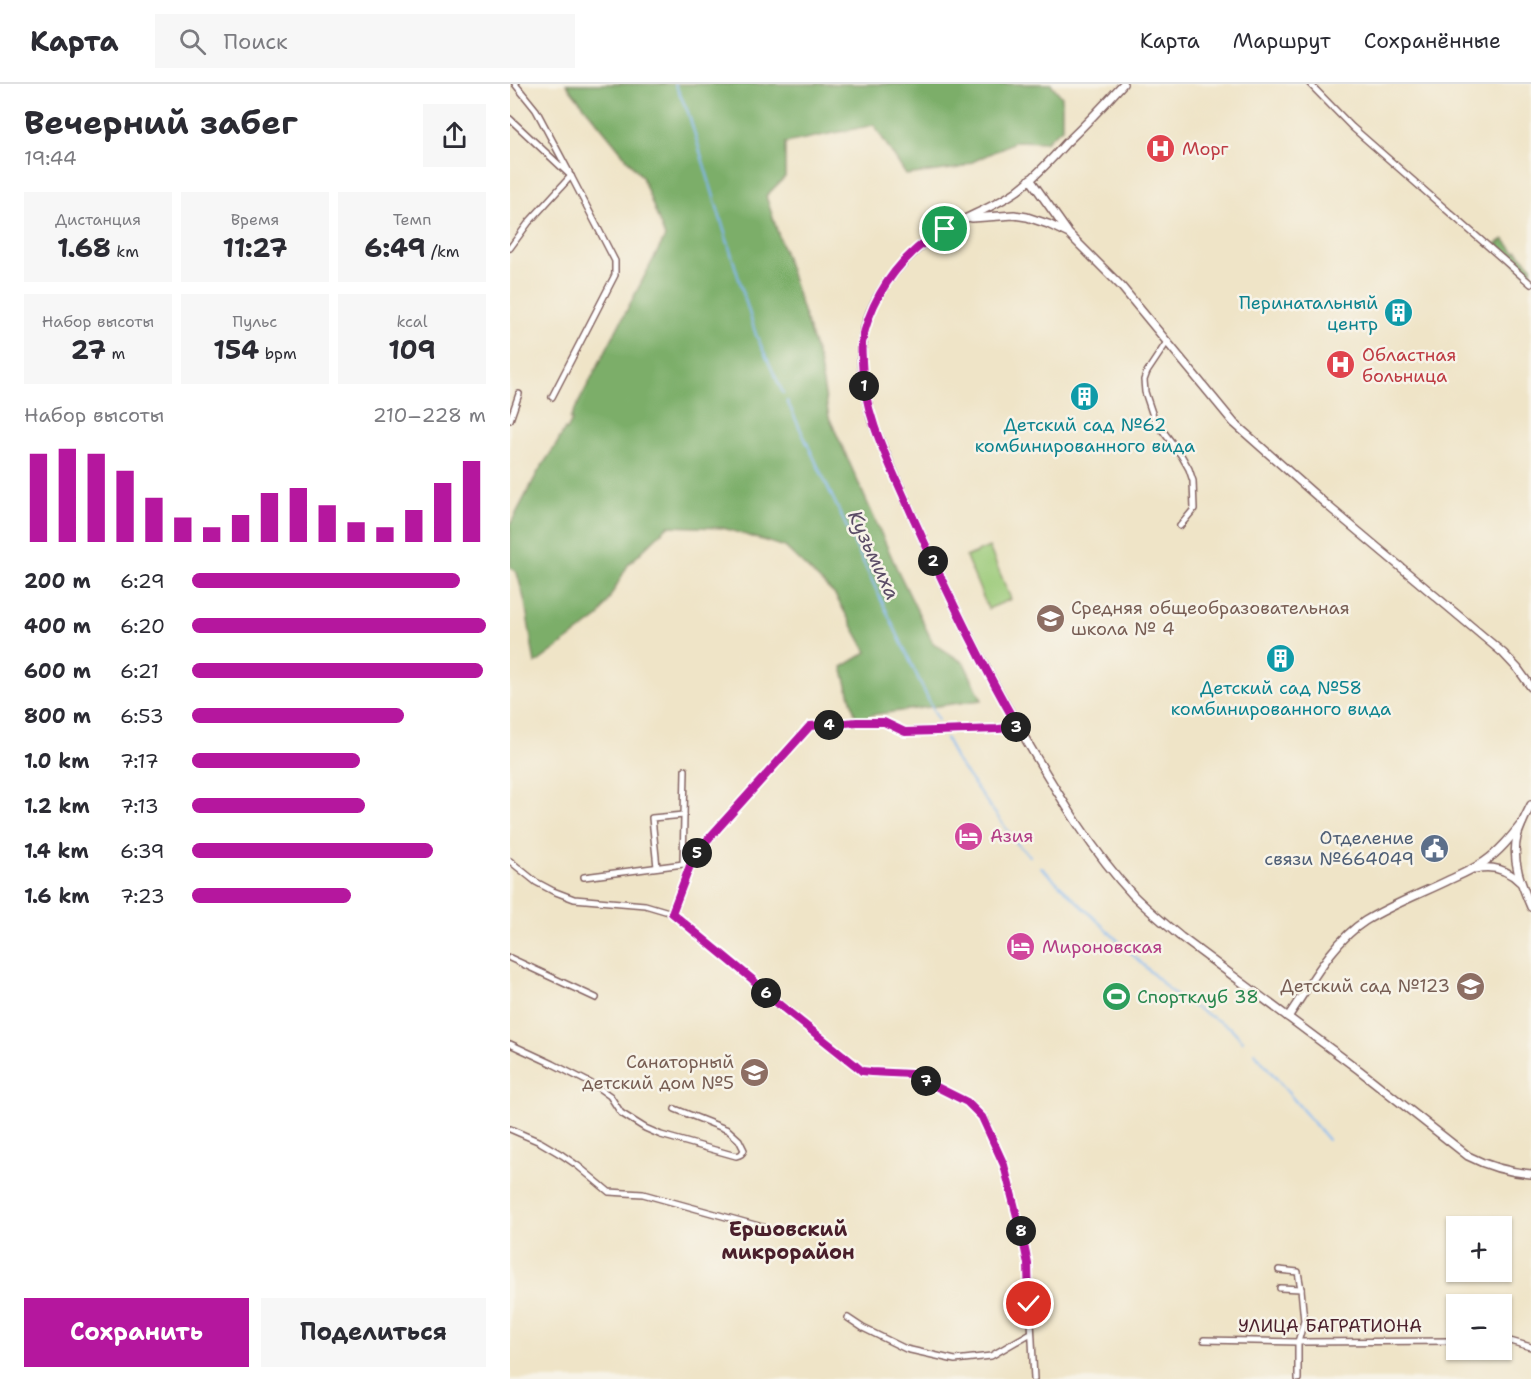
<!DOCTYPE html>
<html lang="ru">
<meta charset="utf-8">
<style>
:root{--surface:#fff;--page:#f7f7f7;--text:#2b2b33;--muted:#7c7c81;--line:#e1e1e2;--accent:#b5179e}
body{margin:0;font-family:"Shantell Sans",sans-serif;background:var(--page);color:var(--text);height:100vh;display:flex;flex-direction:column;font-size:22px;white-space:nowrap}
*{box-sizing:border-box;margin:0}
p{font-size:20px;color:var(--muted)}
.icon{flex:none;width:33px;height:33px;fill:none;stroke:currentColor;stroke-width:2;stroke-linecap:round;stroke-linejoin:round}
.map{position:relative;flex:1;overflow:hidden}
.sheet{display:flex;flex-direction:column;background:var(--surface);width:510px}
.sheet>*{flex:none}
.fabs{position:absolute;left:936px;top:1132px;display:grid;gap:12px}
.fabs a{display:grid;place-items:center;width:66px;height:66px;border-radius:0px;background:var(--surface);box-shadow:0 2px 4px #0004;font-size:30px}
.pin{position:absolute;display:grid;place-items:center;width:51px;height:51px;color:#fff;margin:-26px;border:3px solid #fff;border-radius:50%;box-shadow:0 2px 6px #0007}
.km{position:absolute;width:30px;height:30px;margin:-15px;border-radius:50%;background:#222;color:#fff;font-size:16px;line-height:30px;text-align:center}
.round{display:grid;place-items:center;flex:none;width:63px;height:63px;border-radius:0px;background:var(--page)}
.headline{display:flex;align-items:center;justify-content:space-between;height:102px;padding:0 24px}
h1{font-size:33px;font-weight:700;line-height:45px}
.figures{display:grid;grid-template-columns:repeat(3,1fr);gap:9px;height:102px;padding:6px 24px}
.figures div{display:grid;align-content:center;border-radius:0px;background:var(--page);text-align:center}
.figures b{font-size:26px;font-weight:700}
.figures small{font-size:16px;font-weight:400}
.figures p{font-size:16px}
.chart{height:168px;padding:12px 24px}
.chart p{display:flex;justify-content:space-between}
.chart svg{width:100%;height:108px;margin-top:6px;stroke:var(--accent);stroke-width:6}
.cta{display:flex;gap:12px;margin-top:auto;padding:12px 24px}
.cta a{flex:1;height:69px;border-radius:0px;background:var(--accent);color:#fff;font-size:24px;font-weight:700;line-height:69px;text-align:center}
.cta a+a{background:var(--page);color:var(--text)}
ul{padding:0 24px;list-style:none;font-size:20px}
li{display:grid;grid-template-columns:96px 72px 1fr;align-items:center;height:45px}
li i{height:15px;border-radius:8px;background:var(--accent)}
header{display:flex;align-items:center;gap:36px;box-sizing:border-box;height:84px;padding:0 30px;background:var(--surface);border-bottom:2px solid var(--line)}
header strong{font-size:28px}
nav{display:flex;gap:33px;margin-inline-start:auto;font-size:21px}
.search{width:420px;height:54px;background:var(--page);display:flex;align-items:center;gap:15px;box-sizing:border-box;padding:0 21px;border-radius:0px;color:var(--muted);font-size:22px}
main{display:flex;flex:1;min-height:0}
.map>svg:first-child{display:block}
</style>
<header>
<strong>Карта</strong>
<div class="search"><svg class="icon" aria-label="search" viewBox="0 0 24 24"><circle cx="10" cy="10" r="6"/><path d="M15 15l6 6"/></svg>Поиск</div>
<nav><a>Карта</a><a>Маршрут</a><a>Сохранённые</a></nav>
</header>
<main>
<section class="sheet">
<div class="headline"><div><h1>Вечерний забег</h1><p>19:44</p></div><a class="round"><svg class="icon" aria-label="share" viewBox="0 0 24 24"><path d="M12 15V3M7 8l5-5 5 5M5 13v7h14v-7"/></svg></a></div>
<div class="figures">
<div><p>Дистанция</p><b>1.68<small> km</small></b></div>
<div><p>Время</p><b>11:27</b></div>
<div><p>Темп</p><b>6:49<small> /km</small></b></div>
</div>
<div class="figures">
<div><p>Набор высоты</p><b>27<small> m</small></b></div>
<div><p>Пульс</p><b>154<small> bpm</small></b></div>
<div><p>kcal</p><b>109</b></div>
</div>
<div class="chart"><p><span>Набор высоты</span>210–228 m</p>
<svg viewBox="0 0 160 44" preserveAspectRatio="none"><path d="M5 44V8M15 44V6M25 44V8M35 44V15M45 44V26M55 44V34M65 44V38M75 44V33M85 44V24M95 44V22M105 44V29M115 44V36M125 44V38M135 44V31M145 44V20M155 44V11"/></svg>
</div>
<ul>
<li><b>200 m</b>6:29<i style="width:91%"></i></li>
<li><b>400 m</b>6:20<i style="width:100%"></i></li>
<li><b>600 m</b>6:21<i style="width:99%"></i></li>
<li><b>800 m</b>6:53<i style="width:72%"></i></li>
<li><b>1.0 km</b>7:17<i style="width:57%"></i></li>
<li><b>1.2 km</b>7:13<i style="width:59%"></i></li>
<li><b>1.4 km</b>6:39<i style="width:82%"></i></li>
<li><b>1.6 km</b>7:23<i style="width:54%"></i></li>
</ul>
<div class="cta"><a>Сохранить</a><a>Поделиться</a></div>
</section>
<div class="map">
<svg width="1021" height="1295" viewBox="0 0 1021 1295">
<rect width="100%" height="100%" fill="#f7f3e8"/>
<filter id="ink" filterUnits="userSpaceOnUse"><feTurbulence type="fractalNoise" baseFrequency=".0167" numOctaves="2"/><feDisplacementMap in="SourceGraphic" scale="12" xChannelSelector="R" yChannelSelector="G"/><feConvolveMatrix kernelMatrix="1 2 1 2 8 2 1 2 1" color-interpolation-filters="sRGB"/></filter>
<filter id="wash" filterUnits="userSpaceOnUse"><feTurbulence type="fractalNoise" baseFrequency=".008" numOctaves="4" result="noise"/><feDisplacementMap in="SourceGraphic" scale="24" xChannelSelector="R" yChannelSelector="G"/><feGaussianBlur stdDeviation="1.35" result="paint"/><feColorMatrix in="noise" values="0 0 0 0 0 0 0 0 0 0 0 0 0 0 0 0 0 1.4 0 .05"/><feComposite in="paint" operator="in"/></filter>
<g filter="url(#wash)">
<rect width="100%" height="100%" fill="#efe4c7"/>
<!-- green -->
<path fill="#9bca79" stroke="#727452" stroke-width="1.5" d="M 479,463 L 501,515 L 478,525 L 456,473 Z"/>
<!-- forest -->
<g fill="#7cae69" stroke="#63664a" stroke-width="1.5">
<path d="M 56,0 L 541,0 L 552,13 L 552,44 L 535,58 L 506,57 L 450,84 L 396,91 L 364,41 L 275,59 L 275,93 L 256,112 L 309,277 L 319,333 L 387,485 L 423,559 L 454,579 L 472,616 L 361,631 L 347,638 L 332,583 L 357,568 L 325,511 L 275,463 L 213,444 L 158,442 L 118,481 L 89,533 L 25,580 L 15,518 L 7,489 L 0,483 L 0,441 L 28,388 L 46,361 L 55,345 L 57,346 L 62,336 L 60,335 L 155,153 L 132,93 Z"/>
<path d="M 994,155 L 1005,168 L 1007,167 L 1021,182 L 1021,194 L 986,160 Z"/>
</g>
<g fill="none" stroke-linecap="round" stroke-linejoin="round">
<!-- stream -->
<g stroke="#84b9f2" stroke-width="2">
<path d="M 165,0 L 178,28 L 246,251 L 273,309"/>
<path d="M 277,317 L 428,636"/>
<path d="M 436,654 L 446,676 L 509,762 L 520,772"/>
<path d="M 531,783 L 668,914 L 721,944 L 733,957"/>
<path d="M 744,968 L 818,1056"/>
</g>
</g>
</g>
<g filter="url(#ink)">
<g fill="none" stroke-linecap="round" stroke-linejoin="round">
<defs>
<g id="street">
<path d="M 5,0 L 26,26 L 59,88"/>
<path d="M 800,0 L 842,43 L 1021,200"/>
<path d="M 0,35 L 61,92 L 105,177 L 105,191 L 42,313"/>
<path d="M 0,164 L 19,138 L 61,92"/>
<path d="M 657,258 L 637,288 L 634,296 L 635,308 L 644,335 L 671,371 L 679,385 L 683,397 L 684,425 L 670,442"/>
<path d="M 0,336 L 9,310"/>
<path d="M 0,777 L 26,798 L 43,807 L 64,815 L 135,821 L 162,829 L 242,895 L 261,914 L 345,981 L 353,987 L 361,989 L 401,990 L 457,1018 L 473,1033 L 494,1081 L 513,1156 L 518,1180 L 524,1295"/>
<path d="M 173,780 L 175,686"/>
<path d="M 147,783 L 142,734 L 174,731"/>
<path d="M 74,793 L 181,779"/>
<path d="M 162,829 L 181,779 L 192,762 L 300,642 L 347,638 L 374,638 L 395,647 L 488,645 L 508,643"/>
<path d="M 0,874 L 86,914"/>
<path d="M 0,960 L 43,980 L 86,1002 L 100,1012 L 111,1029 L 135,1044 L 151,1051 L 226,1072 C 231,1071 232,1070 234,1066 L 229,1056 L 218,1046 L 165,1025"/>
<path d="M 0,1045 L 30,1058 L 52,1071 L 68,1082 L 99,1108 L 133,1110 L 256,1144"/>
<path d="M 769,1186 L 788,1188 L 791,1205"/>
<path d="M 770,1204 L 791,1205 L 794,1237 L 788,1258 L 788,1295"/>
<path d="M 338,1234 L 353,1244 L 396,1265 L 445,1276 L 481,1272 L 521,1249"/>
<path d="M 694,1256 L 788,1258 L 946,1257"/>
<path d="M 992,1257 L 1000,1257 L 1021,1263"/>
</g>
<g id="secondary">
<path d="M 613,0 C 595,20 576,40 556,59 C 541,76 525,93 507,107 C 484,123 458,132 434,146 C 395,169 356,214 352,261 C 349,286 356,313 362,337 C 408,449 458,558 519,661 C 550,713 582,767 623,811 C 638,826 654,839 671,853 L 849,986 L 958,1072 C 979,1083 998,1088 1021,1090"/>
<path d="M 520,95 L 557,147"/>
<path d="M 462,134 L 504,131 L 517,133 L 538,140 L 559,150 L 611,202 L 724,339 L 818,422 L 993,569 L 1008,585 L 1021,603"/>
<path d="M 1021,721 C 1016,731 1010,742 1007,753 C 1001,777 1012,802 1021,823"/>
<path d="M 965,785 C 982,781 998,786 1010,798"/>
<path d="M 778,933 C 800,901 822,858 855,837 C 881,821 910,810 937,797 C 950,791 962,786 974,778 C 989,768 1001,753 1012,739"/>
</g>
</defs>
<!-- street casing -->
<use href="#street" stroke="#846462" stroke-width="8"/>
<!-- secondary casing -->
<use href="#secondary" stroke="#846462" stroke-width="10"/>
<!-- street -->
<use href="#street" stroke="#fff" stroke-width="5"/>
<!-- secondary -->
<use href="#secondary" stroke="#fff" stroke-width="7"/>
</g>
</g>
<g fill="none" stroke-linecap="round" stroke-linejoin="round" filter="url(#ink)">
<defs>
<path id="route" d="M 435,145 C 424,152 412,159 402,169 C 377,192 358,225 352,259 C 351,265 352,271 352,277 C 353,332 381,382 402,431 C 435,504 468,574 508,643 L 488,645 L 395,648 L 374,638 L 347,638 L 300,642 L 192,762 L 181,779 L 162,829 L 242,895 L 261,914 L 345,981 L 352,987 L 361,988 L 401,990 L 457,1018 L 472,1033 L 494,1081 L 513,1156 L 518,1180 L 519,1220"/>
</defs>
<!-- route casing -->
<use href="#route" stroke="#fff" stroke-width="12"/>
<!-- route -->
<use href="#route" stroke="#b5179e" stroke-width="8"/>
</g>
<!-- icons -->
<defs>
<symbol id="hospital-disc" viewBox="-11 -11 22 22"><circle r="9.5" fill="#e0444e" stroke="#f7f3e8"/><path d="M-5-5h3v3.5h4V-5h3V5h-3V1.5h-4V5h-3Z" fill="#fff"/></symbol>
<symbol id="building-disc" viewBox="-11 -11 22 22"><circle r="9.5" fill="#0f9aa8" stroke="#f7f3e8"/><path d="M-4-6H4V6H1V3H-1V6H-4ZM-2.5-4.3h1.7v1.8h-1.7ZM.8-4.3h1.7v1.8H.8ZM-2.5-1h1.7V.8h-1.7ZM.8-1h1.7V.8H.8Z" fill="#fff"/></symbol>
<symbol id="school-disc" viewBox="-11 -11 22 22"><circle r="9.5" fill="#8d6e63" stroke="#f7f3e8"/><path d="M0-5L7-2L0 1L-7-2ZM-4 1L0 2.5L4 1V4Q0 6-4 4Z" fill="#fff"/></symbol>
<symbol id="hotel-disc" viewBox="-11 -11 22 22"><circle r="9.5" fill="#d1479c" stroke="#f7f3e8"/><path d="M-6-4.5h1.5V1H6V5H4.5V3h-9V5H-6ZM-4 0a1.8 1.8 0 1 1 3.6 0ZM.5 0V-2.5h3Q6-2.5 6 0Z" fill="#fff"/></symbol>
<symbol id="civic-disc" viewBox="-11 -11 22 22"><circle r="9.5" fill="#5c6f8a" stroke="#f7f3e8"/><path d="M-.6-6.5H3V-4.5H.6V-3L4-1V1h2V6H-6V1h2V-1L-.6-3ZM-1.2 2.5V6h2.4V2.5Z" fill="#fff"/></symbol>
<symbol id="stadium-disc" viewBox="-11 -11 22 22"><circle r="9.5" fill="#2e9e5b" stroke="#f7f3e8"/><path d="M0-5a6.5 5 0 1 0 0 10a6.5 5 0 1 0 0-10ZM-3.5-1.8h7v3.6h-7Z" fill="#fff"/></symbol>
</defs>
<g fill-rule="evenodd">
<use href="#hospital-disc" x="634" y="48" width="33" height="33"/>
<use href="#building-disc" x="872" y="212" width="33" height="33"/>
<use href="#hospital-disc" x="814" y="264" width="33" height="33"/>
<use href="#building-disc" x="558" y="296" width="33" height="33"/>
<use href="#school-disc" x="524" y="518" width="33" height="33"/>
<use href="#building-disc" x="754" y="558" width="33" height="33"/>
<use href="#hotel-disc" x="442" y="736" width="33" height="33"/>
<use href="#civic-disc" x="908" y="748" width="33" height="33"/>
<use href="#hotel-disc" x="494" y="846" width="33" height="33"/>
<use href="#school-disc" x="944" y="886" width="33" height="33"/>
<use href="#stadium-disc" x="590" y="896" width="33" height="33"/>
<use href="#school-disc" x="228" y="972" width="33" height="33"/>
</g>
<g text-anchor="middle" stroke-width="5" stroke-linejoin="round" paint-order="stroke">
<!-- health labels -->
<g font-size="18" fill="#be3a42" stroke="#f7f3e8" text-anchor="start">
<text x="672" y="71">Морг</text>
<text x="852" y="277">Областная<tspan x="852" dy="21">больница</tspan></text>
</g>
<!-- culture labels -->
<g font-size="18" fill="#0d838f" stroke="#f7f3e8">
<text x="868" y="225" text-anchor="end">Перинатальный<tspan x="868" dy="21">центр</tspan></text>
<text x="575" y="347">Детский сад №62<tspan x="575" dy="21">комбинированного вида</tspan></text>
<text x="771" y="610">Детский сад №58<tspan x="771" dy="21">комбинированного вида</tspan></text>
</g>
<!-- education labels -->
<g font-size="18" fill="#785e54" stroke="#f7f3e8" text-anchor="end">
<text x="561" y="530" text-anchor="start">Средняя общеобразовательная<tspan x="561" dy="21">школа № 4</tspan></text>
<text x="940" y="908">Детский сад №123</text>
<text x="224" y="984">Санаторный<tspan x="224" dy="21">детский дом №5</tspan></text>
</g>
<!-- hotel labels -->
<g font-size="18" fill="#b23c85" stroke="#f7f3e8" text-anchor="start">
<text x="480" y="758">Азия</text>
<text x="532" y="869">Мироновская</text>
</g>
<!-- service labels -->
<g font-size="18" fill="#4e5e75" stroke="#f7f3e8" text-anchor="end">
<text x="904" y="760">Отделение<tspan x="904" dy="21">связи №664049</tspan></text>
</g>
<!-- leisure labels -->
<g font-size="18" fill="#27864d" stroke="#f7f3e8" text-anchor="start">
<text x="627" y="919">Спортклуб 38</text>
</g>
<!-- street labels -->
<g font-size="18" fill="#4a1f2b" stroke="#f7f3e8">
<text x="820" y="1248">УЛИЦА БАГРАТИОНА</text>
</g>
<!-- water labels -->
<g font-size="20" font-style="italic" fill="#5b4d67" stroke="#f7f3e8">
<text transform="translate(364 471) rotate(65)" y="7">Кузьмиха</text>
</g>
<!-- neighbourhood labels -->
<g font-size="20" font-weight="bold" fill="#4a1f2b" stroke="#f7f3e8">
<text x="278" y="1152">Ершовский<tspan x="278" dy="23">микрорайон</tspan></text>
</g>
</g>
</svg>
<div class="fabs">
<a>+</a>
<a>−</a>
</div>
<div class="pin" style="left:435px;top:145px;background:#1e9e55"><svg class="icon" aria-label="arrive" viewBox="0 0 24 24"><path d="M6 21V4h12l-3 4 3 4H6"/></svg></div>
<div class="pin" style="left:519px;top:1220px;background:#d93025"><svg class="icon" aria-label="check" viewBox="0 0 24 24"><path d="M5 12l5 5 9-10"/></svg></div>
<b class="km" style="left:354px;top:302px">1</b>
<b class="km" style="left:423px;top:477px">2</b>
<b class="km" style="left:506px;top:643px">3</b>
<b class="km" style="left:319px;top:641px">4</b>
<b class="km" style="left:187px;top:769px">5</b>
<b class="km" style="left:256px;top:909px">6</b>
<b class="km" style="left:416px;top:997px">7</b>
<b class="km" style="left:511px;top:1147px">8</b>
</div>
</main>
